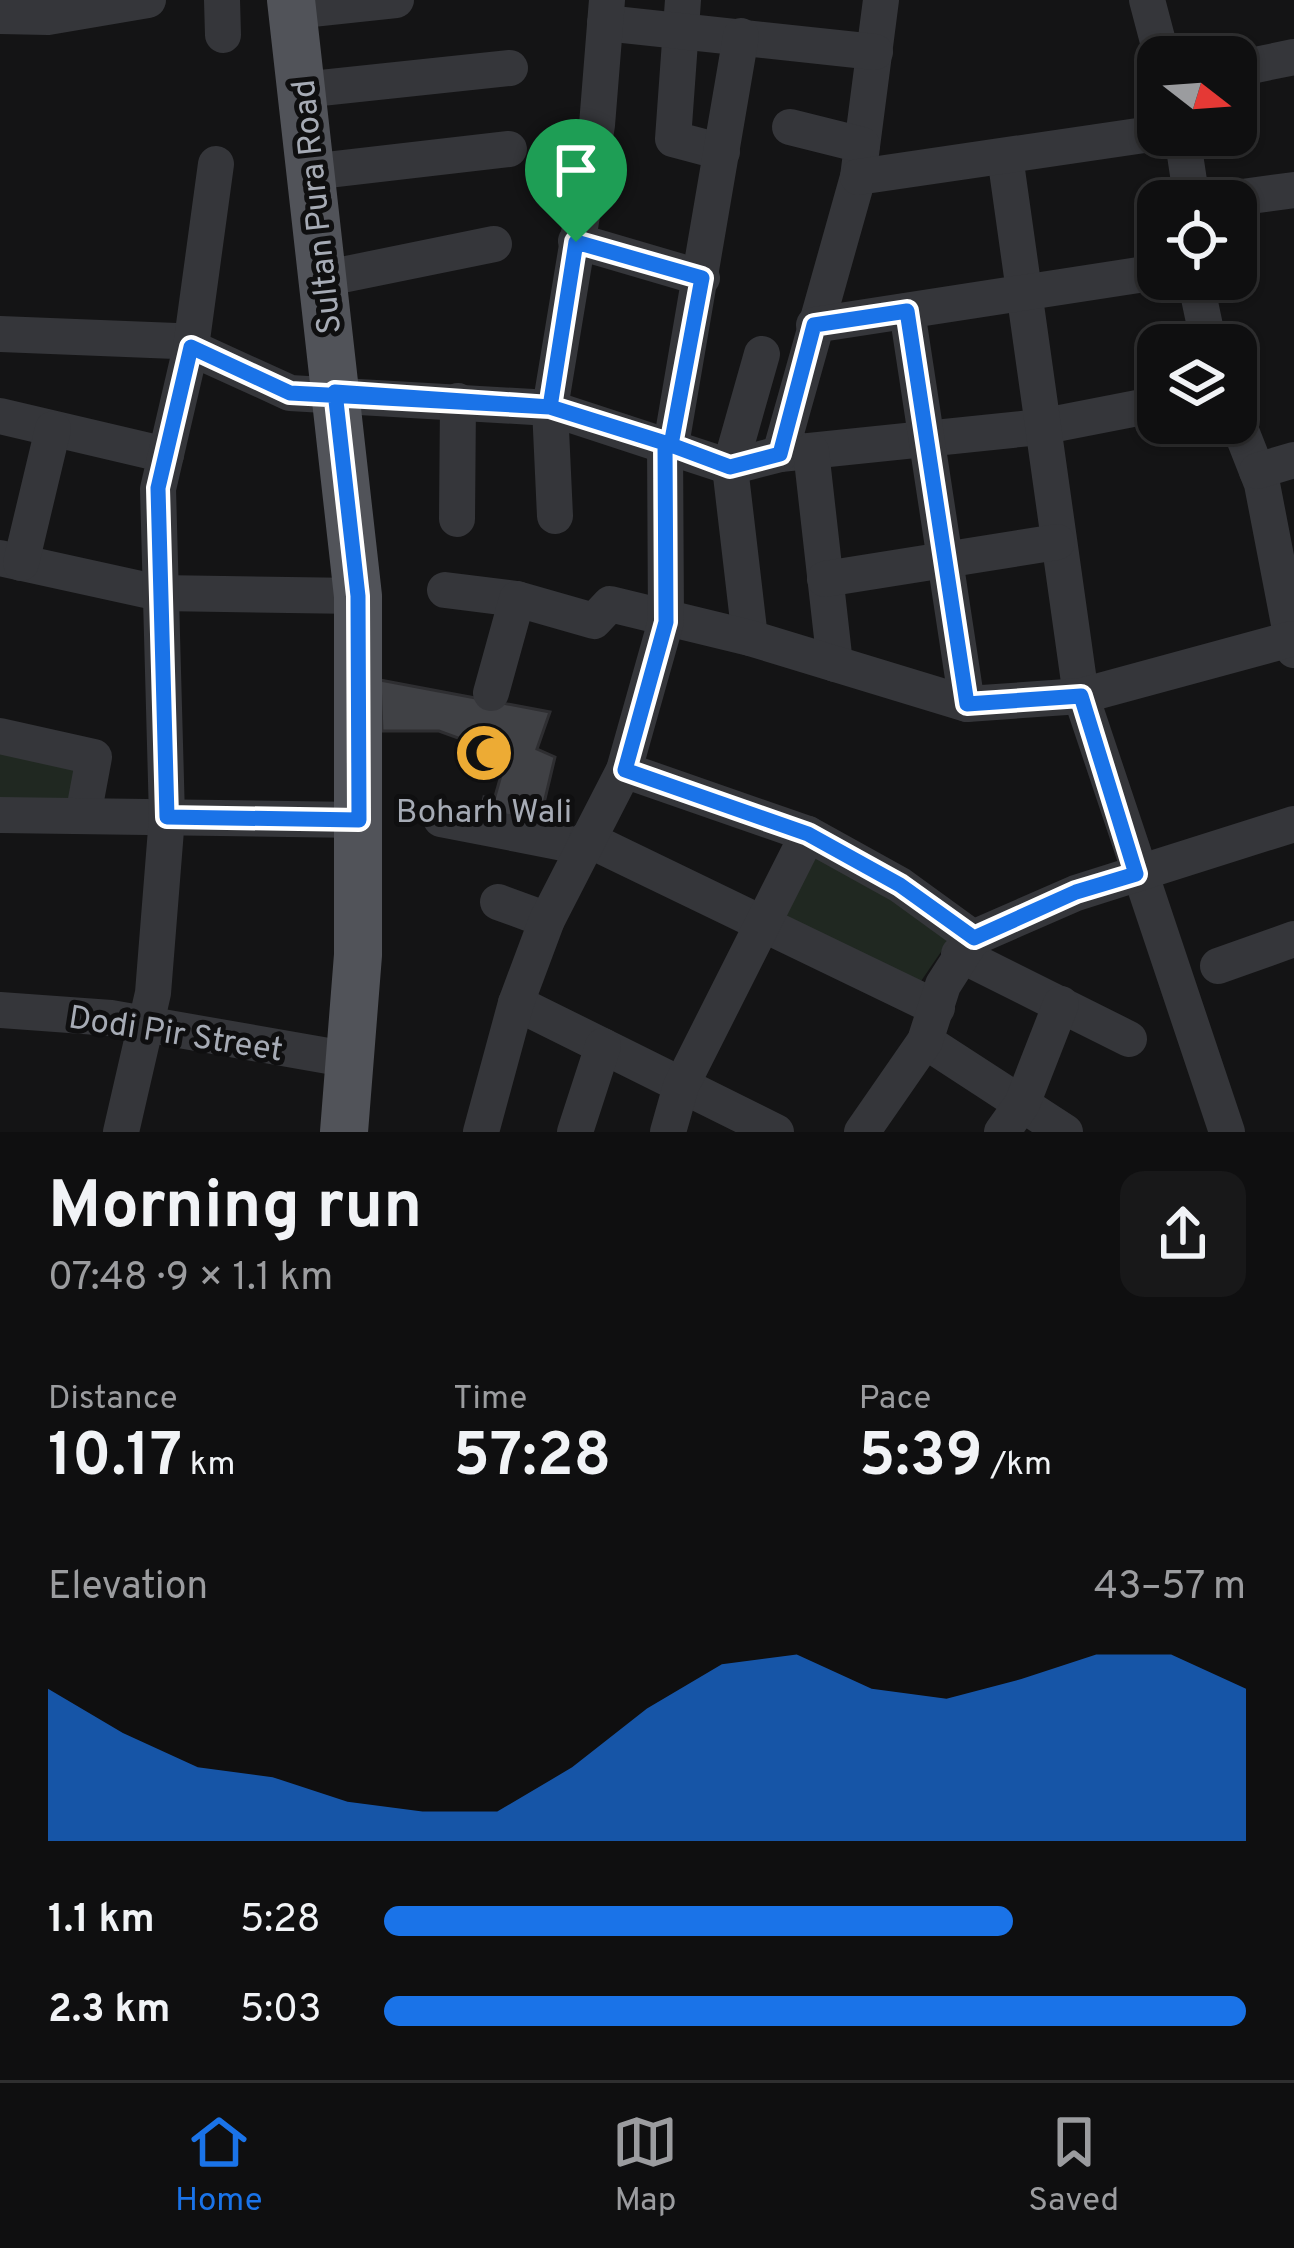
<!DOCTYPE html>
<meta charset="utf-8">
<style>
:root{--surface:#0f0f10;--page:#181819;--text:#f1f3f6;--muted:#9b9c9f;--line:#2f2f30;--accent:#1a73e8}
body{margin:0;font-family:Overpass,sans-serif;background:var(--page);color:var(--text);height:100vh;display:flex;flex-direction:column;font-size:45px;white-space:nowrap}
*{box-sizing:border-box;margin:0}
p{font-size:39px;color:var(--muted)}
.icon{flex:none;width:66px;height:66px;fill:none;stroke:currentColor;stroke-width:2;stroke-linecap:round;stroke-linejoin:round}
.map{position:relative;height:1132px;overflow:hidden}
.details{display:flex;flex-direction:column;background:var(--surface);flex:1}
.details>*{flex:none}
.needle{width:78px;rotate:107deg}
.tools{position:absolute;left:1137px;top:36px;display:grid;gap:24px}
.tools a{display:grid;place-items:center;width:120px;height:120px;border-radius:24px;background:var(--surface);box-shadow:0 3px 9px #0004,0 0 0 3px var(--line);font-size:60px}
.pin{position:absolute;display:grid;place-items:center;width:102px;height:102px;color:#fff;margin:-123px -51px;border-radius:50% 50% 50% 0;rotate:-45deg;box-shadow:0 0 12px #0007}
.pin .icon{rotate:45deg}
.round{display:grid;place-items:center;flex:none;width:126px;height:126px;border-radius:24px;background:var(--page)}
.headline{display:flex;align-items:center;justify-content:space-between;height:204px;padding:0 48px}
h1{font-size:66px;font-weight:700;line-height:90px}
.stats{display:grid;grid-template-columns:repeat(3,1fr);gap:18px;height:204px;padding:12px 48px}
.stats div{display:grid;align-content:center}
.stats b{font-size:60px;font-weight:700}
.stats small{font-size:33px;font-weight:400}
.stats p{font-size:33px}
.chart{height:336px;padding:24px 48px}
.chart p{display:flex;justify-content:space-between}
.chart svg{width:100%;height:216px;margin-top:12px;fill:var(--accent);opacity:.7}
ul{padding:0 48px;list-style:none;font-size:39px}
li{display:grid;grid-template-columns:192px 144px 1fr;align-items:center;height:90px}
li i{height:30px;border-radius:15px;background:var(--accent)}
.dock{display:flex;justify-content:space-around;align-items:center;height:168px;border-top:3px solid var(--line);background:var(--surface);font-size:33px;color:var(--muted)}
.dock a{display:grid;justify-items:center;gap:6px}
.dock .current{color:var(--accent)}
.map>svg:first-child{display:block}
</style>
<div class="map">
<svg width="1294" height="1132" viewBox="0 0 1294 1132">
<rect width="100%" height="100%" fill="#141415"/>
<!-- green -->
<g fill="#202821">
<path d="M 0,736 L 94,757 L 83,816 L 0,815 Z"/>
<path d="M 814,844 L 956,930 L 919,984 L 775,923 Z"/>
</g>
<!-- building -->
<path fill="#404145" stroke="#2e2e31" stroke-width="3" d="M 380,680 L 550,712 L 537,749 L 555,757 L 540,820 L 480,815 L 484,797 L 494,800 L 504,765 L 479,756 L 483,747 L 439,731 L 382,731 Z"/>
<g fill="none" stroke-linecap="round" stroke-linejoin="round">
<!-- minor -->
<g stroke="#35363a" stroke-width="36">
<path d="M 222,0 L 223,35"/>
<path d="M 683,0 L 673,139 L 722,152"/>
<path d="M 881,0 L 858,177 L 780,454 L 1040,427 L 1158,404"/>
<path d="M 1147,0 L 1162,57"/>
<path d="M 293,11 L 396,0"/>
<path d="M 0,16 L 48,17 L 148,0"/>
<path d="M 605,23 L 875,52"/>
<path d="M 1236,69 L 1294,57"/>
<path d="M 302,90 L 510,68"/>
<path d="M 790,127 L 862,145"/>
<path d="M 1182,135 L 1192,201"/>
<path d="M 1005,156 L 1081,696 L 1227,1132"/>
<path d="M 310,172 L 509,149"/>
<path d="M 858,177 L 1158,133"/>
<path d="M 1213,201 L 1294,190"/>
<path d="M 576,241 L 702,278"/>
<path d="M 322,279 L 494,244"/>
<path d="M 1195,279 L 1209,345"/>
<path d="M 907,311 L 967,704"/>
<path d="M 814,325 L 1158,272"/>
<path d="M 0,334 L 176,341 L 290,393 L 550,408 L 730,467 L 780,454"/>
<path d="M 0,416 L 166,455"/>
<path d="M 1236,418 L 1262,484 L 1294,650"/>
<path d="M 671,445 L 741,36"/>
<path d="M 811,451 L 835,664"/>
<path d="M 1257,471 L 1294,460"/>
<path d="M 555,516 L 550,408 L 597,125 L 607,0"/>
<path d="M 457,519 L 458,401"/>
<path d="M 0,558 L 159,593 L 358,596"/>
<path d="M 21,563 L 53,429"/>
<path d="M 825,579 L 1057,542"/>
<path d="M 445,590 L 517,599"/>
<path d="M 750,638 L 730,467 L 762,354"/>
<path d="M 491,693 L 517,599 L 594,621 L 610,604 L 750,638 L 967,704 L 1081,696 L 1291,639"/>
<path d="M 0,736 L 94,757 L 83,816"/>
<path d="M 624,770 L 808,834 L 900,885 L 973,938"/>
<path d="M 0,815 L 359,820"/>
<path d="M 441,819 L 584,847"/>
<path d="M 587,839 L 937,1008"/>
<path d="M 498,902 L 547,920"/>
<path d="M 959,954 L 1129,1039"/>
<path d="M 1218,966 L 1294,939"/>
<path d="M 516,1003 L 776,1132"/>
<path d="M 0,1010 L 111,1018 L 351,1060"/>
<path d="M 925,1041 L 1065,1132"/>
<path d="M 121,1132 L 153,993 L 167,817 L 158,489 L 191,347 L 216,164"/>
<path d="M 481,1132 L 516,1003 L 547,920 L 624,770 L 666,621 L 665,443"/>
<path d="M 575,1132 L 603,1046"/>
<path d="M 668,1132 L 681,1086 L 808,834"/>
<path d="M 862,1132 L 925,1041 L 943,985 L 973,938 L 1076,893 L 1294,824"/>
<path d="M 1002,1132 L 1022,1104 L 1061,1004"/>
</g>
<!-- major -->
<path stroke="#515359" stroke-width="48" d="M 291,0 L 358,596 L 358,955 L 344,1132"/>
</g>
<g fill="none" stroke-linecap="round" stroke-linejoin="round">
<defs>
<path id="route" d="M 576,242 L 550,407 L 290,393 L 191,347 L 158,488 L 167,817 L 359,820 L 358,596 L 335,392 L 550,407 L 665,443 L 666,622 L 625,770 L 808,834 L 900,885 L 974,938 L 1076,892 L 1136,874 L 1081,696 L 967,704 L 907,311 L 814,325 L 780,454 L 730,467 L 671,445 L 702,278 L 576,242"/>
</defs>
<!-- route casing -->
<use href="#route" stroke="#fff" stroke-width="24"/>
<!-- route -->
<use href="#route" stroke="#1a73e8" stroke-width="15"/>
</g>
<!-- icons -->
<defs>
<symbol id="mosque-disc" viewBox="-11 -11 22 22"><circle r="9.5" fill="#edab34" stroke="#0f0f10"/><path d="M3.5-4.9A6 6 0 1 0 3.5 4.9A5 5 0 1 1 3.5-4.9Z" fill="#111"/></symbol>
</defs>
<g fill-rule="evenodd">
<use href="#mosque-disc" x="451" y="720" width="66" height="66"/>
</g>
<g text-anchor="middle" stroke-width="10" stroke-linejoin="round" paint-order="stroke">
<!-- street labels -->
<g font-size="33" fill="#a6abb5" stroke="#0f0f10">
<text transform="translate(315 207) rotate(-96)" y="12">Sultan Pura Road</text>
<text transform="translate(176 1032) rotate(9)" y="12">Dodi Pir Street</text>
</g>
<!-- poi labels -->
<g font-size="33" fill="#a6abb5" stroke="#0f0f10">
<text x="484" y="822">Boharh Wali</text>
</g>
</g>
</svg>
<div class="tools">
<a><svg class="needle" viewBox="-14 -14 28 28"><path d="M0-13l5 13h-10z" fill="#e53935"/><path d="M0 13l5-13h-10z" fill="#9b9c9f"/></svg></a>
<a><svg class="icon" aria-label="locate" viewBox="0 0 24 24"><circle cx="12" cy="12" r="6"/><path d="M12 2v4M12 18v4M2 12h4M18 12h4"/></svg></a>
<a><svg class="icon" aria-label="layers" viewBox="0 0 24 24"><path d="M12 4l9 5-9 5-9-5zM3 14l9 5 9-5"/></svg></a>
</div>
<div class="pin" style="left:576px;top:242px;background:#1e9e55"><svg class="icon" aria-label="arrive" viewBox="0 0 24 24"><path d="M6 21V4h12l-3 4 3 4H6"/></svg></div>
</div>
<section class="details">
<div class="headline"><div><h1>Morning run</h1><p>07:48 · 9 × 1.1 km</p></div><a class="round"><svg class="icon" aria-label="share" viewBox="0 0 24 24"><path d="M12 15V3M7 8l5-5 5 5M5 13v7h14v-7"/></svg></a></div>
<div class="stats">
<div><p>Distance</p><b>10.17<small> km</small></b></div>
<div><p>Time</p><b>57:28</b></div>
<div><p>Pace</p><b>5:39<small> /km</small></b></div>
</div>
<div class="chart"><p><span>Elevation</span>43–57 m</p>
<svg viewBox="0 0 160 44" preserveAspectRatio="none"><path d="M0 44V13L10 22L20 29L30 31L40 36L50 38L60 38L70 29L80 17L90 8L100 6L110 13L120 15L130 11L140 6L150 6L160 13V44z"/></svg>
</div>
<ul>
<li><b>1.1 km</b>5:28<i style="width:73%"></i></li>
<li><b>2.3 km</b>5:03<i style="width:100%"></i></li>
</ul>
</section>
<nav class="dock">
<a class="current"><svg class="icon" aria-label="home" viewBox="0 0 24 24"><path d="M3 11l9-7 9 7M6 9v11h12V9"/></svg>Home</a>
<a><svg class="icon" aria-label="map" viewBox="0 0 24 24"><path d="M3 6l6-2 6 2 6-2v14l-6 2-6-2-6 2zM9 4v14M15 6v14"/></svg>Map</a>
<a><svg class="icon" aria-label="saved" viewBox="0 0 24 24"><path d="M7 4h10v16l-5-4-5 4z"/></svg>Saved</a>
</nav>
